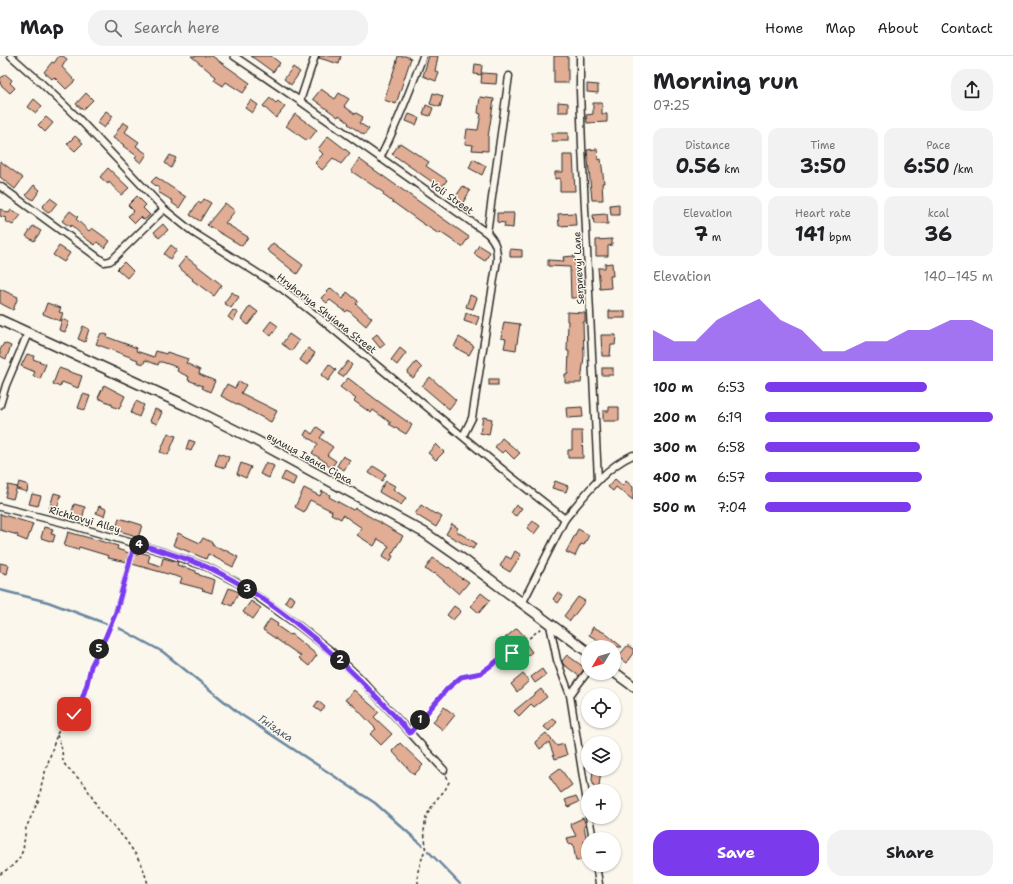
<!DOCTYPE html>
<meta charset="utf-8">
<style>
:root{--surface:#fff;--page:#f2f2f2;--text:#202124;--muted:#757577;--line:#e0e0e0;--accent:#7c3aed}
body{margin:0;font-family:"Shantell Sans",sans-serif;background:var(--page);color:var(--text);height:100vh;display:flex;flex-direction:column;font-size:15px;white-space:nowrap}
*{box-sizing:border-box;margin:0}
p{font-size:13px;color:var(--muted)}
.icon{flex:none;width:22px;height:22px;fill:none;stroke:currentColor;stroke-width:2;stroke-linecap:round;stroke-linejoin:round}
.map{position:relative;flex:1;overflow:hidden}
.side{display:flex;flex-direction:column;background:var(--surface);width:380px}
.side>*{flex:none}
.needle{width:26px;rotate:232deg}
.controls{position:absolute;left:581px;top:584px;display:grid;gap:8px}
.controls a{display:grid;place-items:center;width:40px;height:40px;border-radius:50%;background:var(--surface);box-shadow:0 1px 3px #0004;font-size:20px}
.pin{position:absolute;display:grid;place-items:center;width:34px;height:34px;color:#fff;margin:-17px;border-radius:8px;box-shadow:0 2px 6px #0006}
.km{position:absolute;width:20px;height:20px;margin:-10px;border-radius:50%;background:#222;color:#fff;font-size:11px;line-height:20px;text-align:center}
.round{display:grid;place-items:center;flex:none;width:42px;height:42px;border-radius:16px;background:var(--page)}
.head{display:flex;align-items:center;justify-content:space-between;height:68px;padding:0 20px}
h1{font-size:22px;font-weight:700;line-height:30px}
.metrics{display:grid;grid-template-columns:repeat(3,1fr);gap:6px;height:68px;padding:4px 20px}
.metrics div{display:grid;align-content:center;border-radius:10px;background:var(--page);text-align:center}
.metrics b{font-size:20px;font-weight:700}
.metrics small{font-size:11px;font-weight:400}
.metrics p{font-size:11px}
.chart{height:112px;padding:8px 20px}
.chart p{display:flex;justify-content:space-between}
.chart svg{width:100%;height:72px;margin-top:4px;fill:var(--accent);opacity:.7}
.action{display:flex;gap:8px;margin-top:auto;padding:8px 20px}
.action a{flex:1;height:46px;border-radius:16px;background:var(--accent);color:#fff;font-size:16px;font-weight:700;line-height:46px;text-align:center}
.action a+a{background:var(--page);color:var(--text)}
ul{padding:0 20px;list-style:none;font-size:13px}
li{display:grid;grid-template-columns:64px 48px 1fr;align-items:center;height:30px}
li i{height:10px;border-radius:5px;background:var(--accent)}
header{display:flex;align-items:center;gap:24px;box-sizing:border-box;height:56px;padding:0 20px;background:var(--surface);border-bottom:1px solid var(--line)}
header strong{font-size:19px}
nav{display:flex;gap:22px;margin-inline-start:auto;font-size:14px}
.search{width:280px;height:36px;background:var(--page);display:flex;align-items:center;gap:10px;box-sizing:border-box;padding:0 14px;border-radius:16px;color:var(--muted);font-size:15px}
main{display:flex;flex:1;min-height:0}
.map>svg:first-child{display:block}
</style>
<header>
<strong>Map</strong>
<div class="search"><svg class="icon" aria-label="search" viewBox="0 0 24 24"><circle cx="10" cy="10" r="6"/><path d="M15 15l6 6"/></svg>Search here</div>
<nav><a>Home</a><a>Map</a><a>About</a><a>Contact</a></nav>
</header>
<main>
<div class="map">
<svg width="633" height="828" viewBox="0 0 633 828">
<rect width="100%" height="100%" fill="#fbf7ec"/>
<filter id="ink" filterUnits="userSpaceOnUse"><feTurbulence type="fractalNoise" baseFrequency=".025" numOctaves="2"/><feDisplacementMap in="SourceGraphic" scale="8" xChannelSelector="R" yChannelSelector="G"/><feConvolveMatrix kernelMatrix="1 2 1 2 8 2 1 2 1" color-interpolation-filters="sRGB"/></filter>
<g filter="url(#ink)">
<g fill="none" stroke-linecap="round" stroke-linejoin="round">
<!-- stream -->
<g stroke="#6986a0" stroke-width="2.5">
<path d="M 0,534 L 48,546 L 107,568"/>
<path d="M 119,572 L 163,596 L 240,658 L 375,747 L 422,789"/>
<path d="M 428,795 L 460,828"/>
</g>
</g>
<!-- building -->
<g fill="#e1ad94" stroke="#2b2b2b">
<path d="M 59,0 L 63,0 L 67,3 L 62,11 L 75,25 L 66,33 L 54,21 L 52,23 L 44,16 L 52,6 L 54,7 Z"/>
<path d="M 191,0 L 212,0 L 250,27 L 243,37 L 226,26 L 223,30 L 214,24 L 216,21 Z"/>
<path d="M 251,0 L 271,0 L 280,7 L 273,16 Z"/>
<path d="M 319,0 L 341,0 L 339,8 L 319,2 Z"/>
<path d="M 398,0 L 405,0 L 411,2 L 396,48 L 384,44 L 396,8 Z"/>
<path d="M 429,0 L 438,0 L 435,15 L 439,17 L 436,25 L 423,20 Z"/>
<rect x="554" y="0" width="14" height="27"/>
<path d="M 475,8 L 482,9 L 481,19 L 474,18 Z"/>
<path d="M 293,11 L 300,16 L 291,29 L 284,23 Z"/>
<path d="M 482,17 L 497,18 L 496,28 L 481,27 Z"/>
<path d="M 5,18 L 12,24 L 10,27 L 15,32 L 10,37 L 0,28 L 0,23 Z"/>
<path d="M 587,28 L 598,29 L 598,37 L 587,36 Z"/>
<path d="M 321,33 L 335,43 L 339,37 L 349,43 L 344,50 L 355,58 L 356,57 L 363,61 L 359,67 L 369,73 L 364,79 L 348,68 L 349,67 L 339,59 L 338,61 L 313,43 Z"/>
<path d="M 86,37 L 93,44 L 83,54 L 76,48 Z"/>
<path d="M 433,37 L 443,40 L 440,51 L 430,48 Z"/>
<path d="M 480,41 L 494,43 L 488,81 L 488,95 L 472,94 L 473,89 L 465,88 L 467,73 L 478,74 L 481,58 L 478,57 Z"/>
<path d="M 270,42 L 276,47 L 278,45 L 285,51 L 276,62 L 263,50 Z"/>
<path d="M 34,43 L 42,50 L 36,57 L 28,51 Z"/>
<path d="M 251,44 L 258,49 L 252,57 L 245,52 Z"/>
<path d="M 558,46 L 568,47 L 568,56 L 558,56 Z"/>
<path d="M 593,47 L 602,47 L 602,58 L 607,58 L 607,66 L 587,67 L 586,59 L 593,58 Z"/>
<path d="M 426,49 L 433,52 L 430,60 L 423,58 Z"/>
<path d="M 106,55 L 113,60 L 104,72 L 97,67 Z"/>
<path d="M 295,58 L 317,74 L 309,84 L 307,83 L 306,84 L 286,70 Z"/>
<path d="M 409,58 L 419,62 L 416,69 L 406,65 Z"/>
<path d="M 46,61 L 53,67 L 45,76 L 38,69 Z"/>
<path d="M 123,66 L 129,70 L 125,76 L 139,86 L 136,90 L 147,98 L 141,107 L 135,102 L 137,100 L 123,90 L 124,89 L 113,82 Z"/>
<rect x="552" y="77" width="16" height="8"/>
<path d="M 75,80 L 83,87 L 75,95 L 67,88 Z"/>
<path d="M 328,80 L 350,97 L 341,108 L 333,102 L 322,114 L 315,107 L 323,98 L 318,93 Z"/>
<path d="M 400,87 L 429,106 L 426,110 L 447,124 L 441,132 L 392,98 Z"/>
<path d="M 597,93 L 598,104 L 601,103 L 604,127 L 602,127 L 603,144 L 592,144 L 587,94 Z"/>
<path d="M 170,99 L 176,102 L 171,112 L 165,107 Z"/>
<path d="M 563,99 L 573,99 L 575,135 L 560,135 L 560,122 L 555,123 L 555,116 L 563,116 Z"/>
<path d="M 359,103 L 469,181 L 462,191 L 440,176 L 439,178 L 422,167 L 383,139 L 384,137 L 351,115 Z"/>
<path d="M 473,103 L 486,110 L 482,119 L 469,112 Z"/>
<path d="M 0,105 L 23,122 L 15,133 L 0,121 Z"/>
<path d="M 108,112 L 129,132 L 121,139 L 109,126 L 108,128 L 100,121 Z"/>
<path d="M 156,121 L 186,141 L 179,152 L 172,147 L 173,145 L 158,136 L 160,133 L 151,126 Z"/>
<path d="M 34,129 L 40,134 L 33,144 L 26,139 Z"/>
<path d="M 463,130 L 470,135 L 462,148 L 454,143 Z"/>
<path d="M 137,140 L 146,149 L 143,152 L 150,159 L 144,164 L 141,161 L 135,167 L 128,160 L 134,155 L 128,149 Z"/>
<path d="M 50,142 L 57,147 L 49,157 L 42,151 Z"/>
<path d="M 204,143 L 211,147 L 200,165 L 190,159 L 198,146 L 201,148 Z"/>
<path d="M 225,147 L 235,155 L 225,167 L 248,181 L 242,190 L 207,169 Z"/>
<path d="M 619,148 L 619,159 L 611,159 L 610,149 Z"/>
<path d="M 0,153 L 9,157 L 11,154 L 21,159 L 13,169 L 5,165 L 6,162 L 0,160 Z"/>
<path d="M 70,155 L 78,161 L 76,163 L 89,175 L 92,172 L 110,185 L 105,192 L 97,186 L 95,189 L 85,182 L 71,169 L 70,171 L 62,165 Z"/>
<path d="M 497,157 L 514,157 L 513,172 L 504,171 L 505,167 L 497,166 Z"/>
<path d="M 575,157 L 576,169 L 559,170 L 558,158 Z"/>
<path d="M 607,158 L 608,168 L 594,168 L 593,159 Z"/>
<path d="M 163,168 L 168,174 L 159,182 L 154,176 Z"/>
<path d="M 33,170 L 41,175 L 34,185 L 26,180 Z"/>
<path d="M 612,183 L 612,189 L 608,190 L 608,200 L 596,200 L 596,184 Z"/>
<path d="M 273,187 L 303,209 L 297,218 L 267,194 Z"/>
<path d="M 171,189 L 177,194 L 170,203 L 164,198 Z"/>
<path d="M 479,189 L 490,196 L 485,205 L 474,198 Z"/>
<path d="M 59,190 L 70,197 L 64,206 L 53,199 Z"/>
<path d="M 510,193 L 522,194 L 522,201 L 510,201 Z"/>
<path d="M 574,200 L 576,217 L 581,217 L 582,234 L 583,234 L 583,242 L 571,242 L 570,211 L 548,210 L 548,204 L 564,205 L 563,201 Z"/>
<path d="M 186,201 L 222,229 L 214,240 L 192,224 L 193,223 L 178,211 Z"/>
<path d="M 124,206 L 133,215 L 127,222 L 117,213 Z"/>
<path d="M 612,207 L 613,220 L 610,220 L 611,232 L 600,233 L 598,212 L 605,212 L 605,208 Z"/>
<path d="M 331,232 L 343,243 L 347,236 L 358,245 L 356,248 L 372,262 L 366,270 L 348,254 L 346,256 L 330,244 L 327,247 L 321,242 Z"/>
<path d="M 0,233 L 18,241 L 13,254 L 0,247 Z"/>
<path d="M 232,236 L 239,241 L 231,252 L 224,247 Z"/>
<path d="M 470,239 L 477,242 L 473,253 L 466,251 Z"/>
<path d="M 47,247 L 61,252 L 59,256 L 63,257 L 60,265 L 43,258 Z"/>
<path d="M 250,250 L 258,256 L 248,269 L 241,263 Z"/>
<path d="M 233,254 L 238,257 L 233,265 L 228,261 Z"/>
<rect x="609" y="255" width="16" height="7"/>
<path d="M 567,256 L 585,257 L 585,266 L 583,266 L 584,300 L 581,327 L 565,327 L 565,318 L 568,318 L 569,295 L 567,295 L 568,265 L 567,265 Z"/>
<path d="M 466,257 L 479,261 L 476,269 L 464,265 Z"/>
<path d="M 62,263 L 69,266 L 65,276 L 59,274 Z"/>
<path d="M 271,265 L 278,270 L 271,280 L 264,274 Z"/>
<path d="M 504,266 L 520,268 L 516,294 L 504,292 L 506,283 L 501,282 Z"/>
<path d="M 83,270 L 89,273 L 85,286 L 78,283 Z"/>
<path d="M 101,277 L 108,279 L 107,281 L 137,292 L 136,295 L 154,301 L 156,295 L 166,298 L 167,296 L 188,303 L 186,307 L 200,314 L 199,318 L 215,325 L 210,336 L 202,332 L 203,330 L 188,324 L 189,321 L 177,315 L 178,312 L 171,309 L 162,306 L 159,306 L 158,309 L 145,304 L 144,308 L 137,306 L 138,304 L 96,288 Z"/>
<path d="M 289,278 L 299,285 L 292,295 L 282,288 Z"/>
<path d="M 377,278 L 385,288 L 380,292 L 372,282 Z"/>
<path d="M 601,279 L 616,279 L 615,289 L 611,289 L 610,300 L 602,300 Z"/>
<path d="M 459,281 L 474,290 L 469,299 L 454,291 Z"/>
<path d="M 4,287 L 11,290 L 6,303 L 0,300 L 0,294 Z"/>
<path d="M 308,292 L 315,297 L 307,309 L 300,304 Z"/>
<path d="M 400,292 L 406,297 L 397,309 L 391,304 Z"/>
<path d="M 27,298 L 34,300 L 33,303 L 46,308 L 40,323 L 33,320 L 35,316 L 21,310 Z"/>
<path d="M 348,305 L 352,309 L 343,321 L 338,318 Z"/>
<path d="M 416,306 L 422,312 L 413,322 L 407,317 Z"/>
<path d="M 329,308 L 336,314 L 328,325 L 321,319 Z"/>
<path d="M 59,312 L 82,320 L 78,332 L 62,326 L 60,331 L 53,328 Z"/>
<rect x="602" y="312" width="11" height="7"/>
<path d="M 430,321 L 456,344 L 449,353 L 422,330 Z"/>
<path d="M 348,322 L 378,345 L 412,369 L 406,378 L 389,368 L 391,367 L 373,354 L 371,357 L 354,345 L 356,343 L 340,331 Z"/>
<rect x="489" y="323" width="9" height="6"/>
<path d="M 239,325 L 246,329 L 241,337 L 277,355 L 271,366 L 221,340 L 227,328 L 235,332 Z"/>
<path d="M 104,329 L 125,340 L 119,353 L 112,350 L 112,348 L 98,342 Z"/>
<path d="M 83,338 L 90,340 L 85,354 L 78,352 Z"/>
<path d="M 136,345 L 144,349 L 139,361 L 131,357 Z"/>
<path d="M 582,351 L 583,361 L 567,362 L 566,352 Z"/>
<path d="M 609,351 L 619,351 L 619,365 L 603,365 L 603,355 L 609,355 Z"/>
<path d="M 155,353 L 162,356 L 157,368 L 150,365 Z"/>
<path d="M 483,361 L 492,363 L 489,379 L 480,377 Z"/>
<path d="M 317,371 L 324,376 L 320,382 L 333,391 L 327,399 L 336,405 L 331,412 L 326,408 L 327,407 L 312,397 L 318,388 L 304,379 L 307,374 L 312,378 Z"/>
<path d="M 572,375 L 582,375 L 583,402 L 568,402 L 568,394 L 572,394 Z"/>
<path d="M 168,377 L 176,380 L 168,399 L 160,396 Z"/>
<path d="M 502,382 L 520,397 L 514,403 L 505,394 L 502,397 L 495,391 Z"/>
<path d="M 189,384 L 195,386 L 191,395 L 186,393 Z"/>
<path d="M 436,388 L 444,396 L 436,404 L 428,397 Z"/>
<path d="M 219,397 L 229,401 L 225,412 L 215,409 Z"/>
<path d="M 343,400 L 350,404 L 344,414 L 337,410 Z"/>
<path d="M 266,406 L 274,410 L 269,422 L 260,418 Z"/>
<path d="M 241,407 L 251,411 L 246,422 L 237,418 Z"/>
<path d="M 373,410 L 386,418 L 382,425 L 369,417 Z"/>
<path d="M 285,416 L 296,422 L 293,429 L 281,424 Z"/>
<path d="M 615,423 L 623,430 L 626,425 L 633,431 L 633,444 L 616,431 L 613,435 L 608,431 Z"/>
<path d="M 386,425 L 395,430 L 393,433 L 406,442 L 401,449 L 379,436 Z"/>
<path d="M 555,425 L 568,430 L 566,436 L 552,432 Z"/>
<path d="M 19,426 L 28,429 L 27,436 L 17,433 Z"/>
<path d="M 8,429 L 17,431 L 13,443 L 5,441 Z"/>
<path d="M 304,432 L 320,440 L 322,435 L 330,439 L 329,441 L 353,454 L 355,452 L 403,480 L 391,499 L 393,500 L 390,506 L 382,501 L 389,490 L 378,483 L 374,490 L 357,479 L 362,472 L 343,459 L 341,463 L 331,458 L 332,455 L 310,444 L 304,456 L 295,451 Z"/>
<path d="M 54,437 L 61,439 L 56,456 L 49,454 Z"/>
<path d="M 32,438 L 41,440 L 38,450 L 29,448 Z"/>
<path d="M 74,448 L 85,451 L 82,464 L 71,461 Z"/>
<path d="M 421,449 L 435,458 L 436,457 L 442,461 L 436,471 L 415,458 Z"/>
<path d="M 516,449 L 522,452 L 516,460 L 511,457 Z"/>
<path d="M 99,450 L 106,453 L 104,460 L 96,457 Z"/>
<path d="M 0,458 L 33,468 L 27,485 L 17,481 L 18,479 L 0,474 Z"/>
<path d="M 119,462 L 142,469 L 138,482 L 132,480 L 133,479 L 116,474 Z"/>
<path d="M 533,465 L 540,470 L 534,478 L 527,472 Z"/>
<path d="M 452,468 L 458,472 L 456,475 L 476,487 L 473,493 L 446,478 Z"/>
<path d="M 44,471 L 53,473 L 51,478 L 55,479 L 53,486 L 41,482 Z"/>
<path d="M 578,473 L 589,479 L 584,489 L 581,488 L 575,500 L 566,496 Z"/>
<path d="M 68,476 L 118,490 L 117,493 L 129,497 L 127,506 L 108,502 L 109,500 L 79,491 L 78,494 L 64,490 Z"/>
<path d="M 178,477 L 200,487 L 203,482 L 213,487 L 212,489 L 224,495 L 225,494 L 238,501 L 233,511 L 208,498 L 206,503 L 173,489 Z"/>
<path d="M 515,495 L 521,499 L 510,516 L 500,510 L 506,500 L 511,503 Z"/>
<path d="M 139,496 L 150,499 L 148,506 L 161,510 L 163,502 L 178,506 L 177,509 L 196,515 L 196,517 L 199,518 L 199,519 L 215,524 L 212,537 L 202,534 L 203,533 L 180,527 L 182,522 L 132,508 L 135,499 L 138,499 Z"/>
<path d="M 433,502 L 448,512 L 449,511 L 462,523 L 463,522 L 469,526 L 459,538 L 435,517 L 434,518 L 425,513 Z"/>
<path d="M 0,507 L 9,509 L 7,518 L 0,516 Z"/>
<path d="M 229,532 L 239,536 L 232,550 L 223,546 Z"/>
<path d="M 558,536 L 563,540 L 558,547 L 553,543 Z"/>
<path d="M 481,537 L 490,544 L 479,557 L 471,550 Z"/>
<path d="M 289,539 L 295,543 L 291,550 L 285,546 Z"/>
<path d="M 578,541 L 585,545 L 570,565 L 564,560 Z"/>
<path d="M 251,545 L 261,552 L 253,563 L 243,556 Z"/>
<path d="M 454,550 L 461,555 L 453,564 L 447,559 Z"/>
<path d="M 270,563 L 278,568 L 277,570 L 290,579 L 291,578 L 317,599 L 309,610 L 299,602 L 301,600 L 263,574 Z"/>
<path d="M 593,571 L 605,577 L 622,591 L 605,591 L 602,588 L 603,587 L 589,579 Z"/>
<path d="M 517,572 L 526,582 L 523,584 L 532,596 L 522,604 L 517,599 L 519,598 L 505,582 Z"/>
<path d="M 627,590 L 629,590 L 633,593 L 633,597 L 626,607 L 618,601 Z"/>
<path d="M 567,599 L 585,612 L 579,620 L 563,608 L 562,605 Z"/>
<path d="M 542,613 L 546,619 L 535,627 L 531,621 Z"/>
<path d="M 523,618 L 529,625 L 517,636 L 511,628 Z"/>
<path d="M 541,633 L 547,641 L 534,651 L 531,648 L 519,660 L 514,655 Z"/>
<path d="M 354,634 L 379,656 L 374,661 L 392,678 L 381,689 L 370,678 L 376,673 L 354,650 L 345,644 Z"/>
<path d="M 318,645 L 325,651 L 321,656 L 314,651 Z"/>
<path d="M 444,651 L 455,659 L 443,674 L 433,666 Z"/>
<path d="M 552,662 L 557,666 L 549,675 L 544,671 Z"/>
<path d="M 546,677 L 557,690 L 564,688 L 567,699 L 555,703 L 549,686 L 540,693 L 535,686 Z"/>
<path d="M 400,687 L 423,709 L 414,719 L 392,695 Z"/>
<path d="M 560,712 L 572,729 L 561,737 L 549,720 Z"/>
<path d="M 593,713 L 601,713 L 599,731 L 594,731 L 592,724 Z"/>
<path d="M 576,740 L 579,746 L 568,751 L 565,744 Z"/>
<path d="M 583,762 L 586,769 L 584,770 L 587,785 L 584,785 L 586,804 L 576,805 L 573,788 L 569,789 L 567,782 L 576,780 L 570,768 Z"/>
</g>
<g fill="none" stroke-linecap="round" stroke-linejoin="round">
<defs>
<path id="lane" d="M 116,556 L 135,487"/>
<g id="street">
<path d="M 11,0 L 37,23 L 80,64 L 164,153 L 194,177 L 281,232 L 322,264 L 508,418 L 565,463 C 585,439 604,412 633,399"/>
<path d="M 234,0 L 300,45 L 487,177 C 496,186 497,192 497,204 L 472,362 L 463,380"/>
<path d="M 580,0 L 580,35 L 582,90 L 598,424"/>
<path d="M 300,45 L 315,0"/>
<path d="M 380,102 C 397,69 410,35 423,0"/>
<path d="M 0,130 L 104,206 L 110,205 L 114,202 L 164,153"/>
<path d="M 487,177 L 509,20"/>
<path d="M 0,349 L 6,329 L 28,277"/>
<path d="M 0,451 L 64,467 L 160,495 L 207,511 L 238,527 L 299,570 L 331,595 L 360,622 L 444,714"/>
<path d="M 522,548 L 565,463"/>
<path d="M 550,569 L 557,604 L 570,639 L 588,753"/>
<path d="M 570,639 L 588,615"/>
<path d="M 589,761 L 593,783"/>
<path d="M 596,809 L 599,828"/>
</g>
<g id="secondary">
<path d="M 0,264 L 187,350 L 255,384 L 425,477 L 468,507 L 588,596"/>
<path d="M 614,616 L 633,630"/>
</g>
</defs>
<!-- lane casing -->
<use href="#lane" stroke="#2b2b2b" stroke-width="6"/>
<!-- street casing -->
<use href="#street" stroke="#2b2b2b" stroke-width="9"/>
<!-- secondary casing -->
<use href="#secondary" stroke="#2b2b2b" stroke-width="12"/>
<!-- path -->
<g stroke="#2b2b2b" stroke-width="1.5" stroke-dasharray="3 3" stroke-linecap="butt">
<path d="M 414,672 L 447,633 L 461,621 L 481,617 L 505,599 L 512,597 L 541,572"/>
<path d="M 57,679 L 62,694 L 63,706 L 66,710 L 85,729 L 101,757 L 125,783 L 134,796 L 142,809 L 148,828"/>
<path d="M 0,818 L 11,811 L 19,803 L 23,794 L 26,772 L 39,743 L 42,726 L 57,678 L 61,671 L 70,664 L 81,646 L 87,628 L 91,610 L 114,561"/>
<path d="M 418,828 L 418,815 L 426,790 L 424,775 L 426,761 L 435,745 L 445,734 L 449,726 L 446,719"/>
</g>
<!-- lane -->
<use href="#lane" stroke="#fbf7ec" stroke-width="3"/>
<!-- street -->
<use href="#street" stroke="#fbf7ec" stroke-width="6"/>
<!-- secondary -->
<use href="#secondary" stroke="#fbf7ec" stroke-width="9"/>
</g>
</g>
<g fill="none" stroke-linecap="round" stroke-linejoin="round" filter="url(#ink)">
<defs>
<path id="route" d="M 74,658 L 81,646 L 87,628 L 91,610 L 106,580 L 116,556 L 135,487 C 159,494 183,501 207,511 C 232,522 255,537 277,553 C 328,590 368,630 410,677 L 447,633 L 461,621 L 481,617 L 505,599 L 512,597"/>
</defs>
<!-- route casing -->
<use href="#route" stroke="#fff" stroke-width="8"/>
<!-- route -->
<use href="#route" stroke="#7c3aed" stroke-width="5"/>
</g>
<g text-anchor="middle" stroke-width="3" stroke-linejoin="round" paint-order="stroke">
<!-- street labels -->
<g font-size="10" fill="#2b2b2b" stroke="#fbf7ec">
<text transform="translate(452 141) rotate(35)" y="4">Voli Street</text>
<text transform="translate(578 212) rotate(-93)" y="4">Serpnevyi Lane</text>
<text transform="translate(327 257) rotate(38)" y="4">Hryhoriya Shyiana Street</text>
<text transform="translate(310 402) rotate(29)" y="4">вулиця Івана Сірка</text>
<text transform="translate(85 463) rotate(16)" y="4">Richkovyi Alley</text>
</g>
<!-- water labels -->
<g font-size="11" font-style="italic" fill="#4a5966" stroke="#fbf7ec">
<text transform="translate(276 672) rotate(34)" y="4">Гніздка</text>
</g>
</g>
</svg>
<div class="controls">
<a><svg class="needle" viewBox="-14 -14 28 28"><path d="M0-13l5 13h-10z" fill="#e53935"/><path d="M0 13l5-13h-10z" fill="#757577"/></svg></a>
<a><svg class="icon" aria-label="locate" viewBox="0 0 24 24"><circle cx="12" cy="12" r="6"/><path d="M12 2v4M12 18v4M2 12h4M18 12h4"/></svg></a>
<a><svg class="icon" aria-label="layers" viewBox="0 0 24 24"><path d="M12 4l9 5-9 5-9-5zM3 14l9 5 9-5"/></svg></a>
<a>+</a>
<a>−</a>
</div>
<div class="pin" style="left:512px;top:597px;background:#1e9e55"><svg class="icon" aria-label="arrive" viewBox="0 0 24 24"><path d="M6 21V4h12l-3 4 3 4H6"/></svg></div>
<div class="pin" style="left:74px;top:658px;background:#d93025"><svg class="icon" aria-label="check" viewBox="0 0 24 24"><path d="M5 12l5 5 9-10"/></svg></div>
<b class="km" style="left:420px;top:664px">1</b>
<b class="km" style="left:340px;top:604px">2</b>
<b class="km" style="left:247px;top:533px">3</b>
<b class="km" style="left:139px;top:489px">4</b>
<b class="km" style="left:99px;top:593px">5</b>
</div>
<section class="side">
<div class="head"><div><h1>Morning run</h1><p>07:25</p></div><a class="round"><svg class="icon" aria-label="share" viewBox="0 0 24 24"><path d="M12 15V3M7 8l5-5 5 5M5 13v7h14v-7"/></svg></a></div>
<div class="metrics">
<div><p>Distance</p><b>0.56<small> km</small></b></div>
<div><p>Time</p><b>3:50</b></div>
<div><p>Pace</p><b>6:50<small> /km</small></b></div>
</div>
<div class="metrics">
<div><p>Elevation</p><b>7<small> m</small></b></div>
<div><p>Heart rate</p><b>141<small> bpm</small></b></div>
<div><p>kcal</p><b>36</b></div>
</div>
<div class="chart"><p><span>Elevation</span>140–145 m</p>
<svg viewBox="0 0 160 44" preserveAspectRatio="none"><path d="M0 44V25L10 32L20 32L30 19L40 12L50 6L60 19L70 25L80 38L90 38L100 32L110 32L120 25L130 25L140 19L150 19L160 25V44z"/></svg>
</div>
<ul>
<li><b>100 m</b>6:53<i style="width:71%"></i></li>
<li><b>200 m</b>6:19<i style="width:100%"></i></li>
<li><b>300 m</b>6:58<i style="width:68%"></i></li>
<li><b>400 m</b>6:57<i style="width:69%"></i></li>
<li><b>500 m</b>7:04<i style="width:64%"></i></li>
</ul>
<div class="action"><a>Save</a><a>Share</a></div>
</section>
</main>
